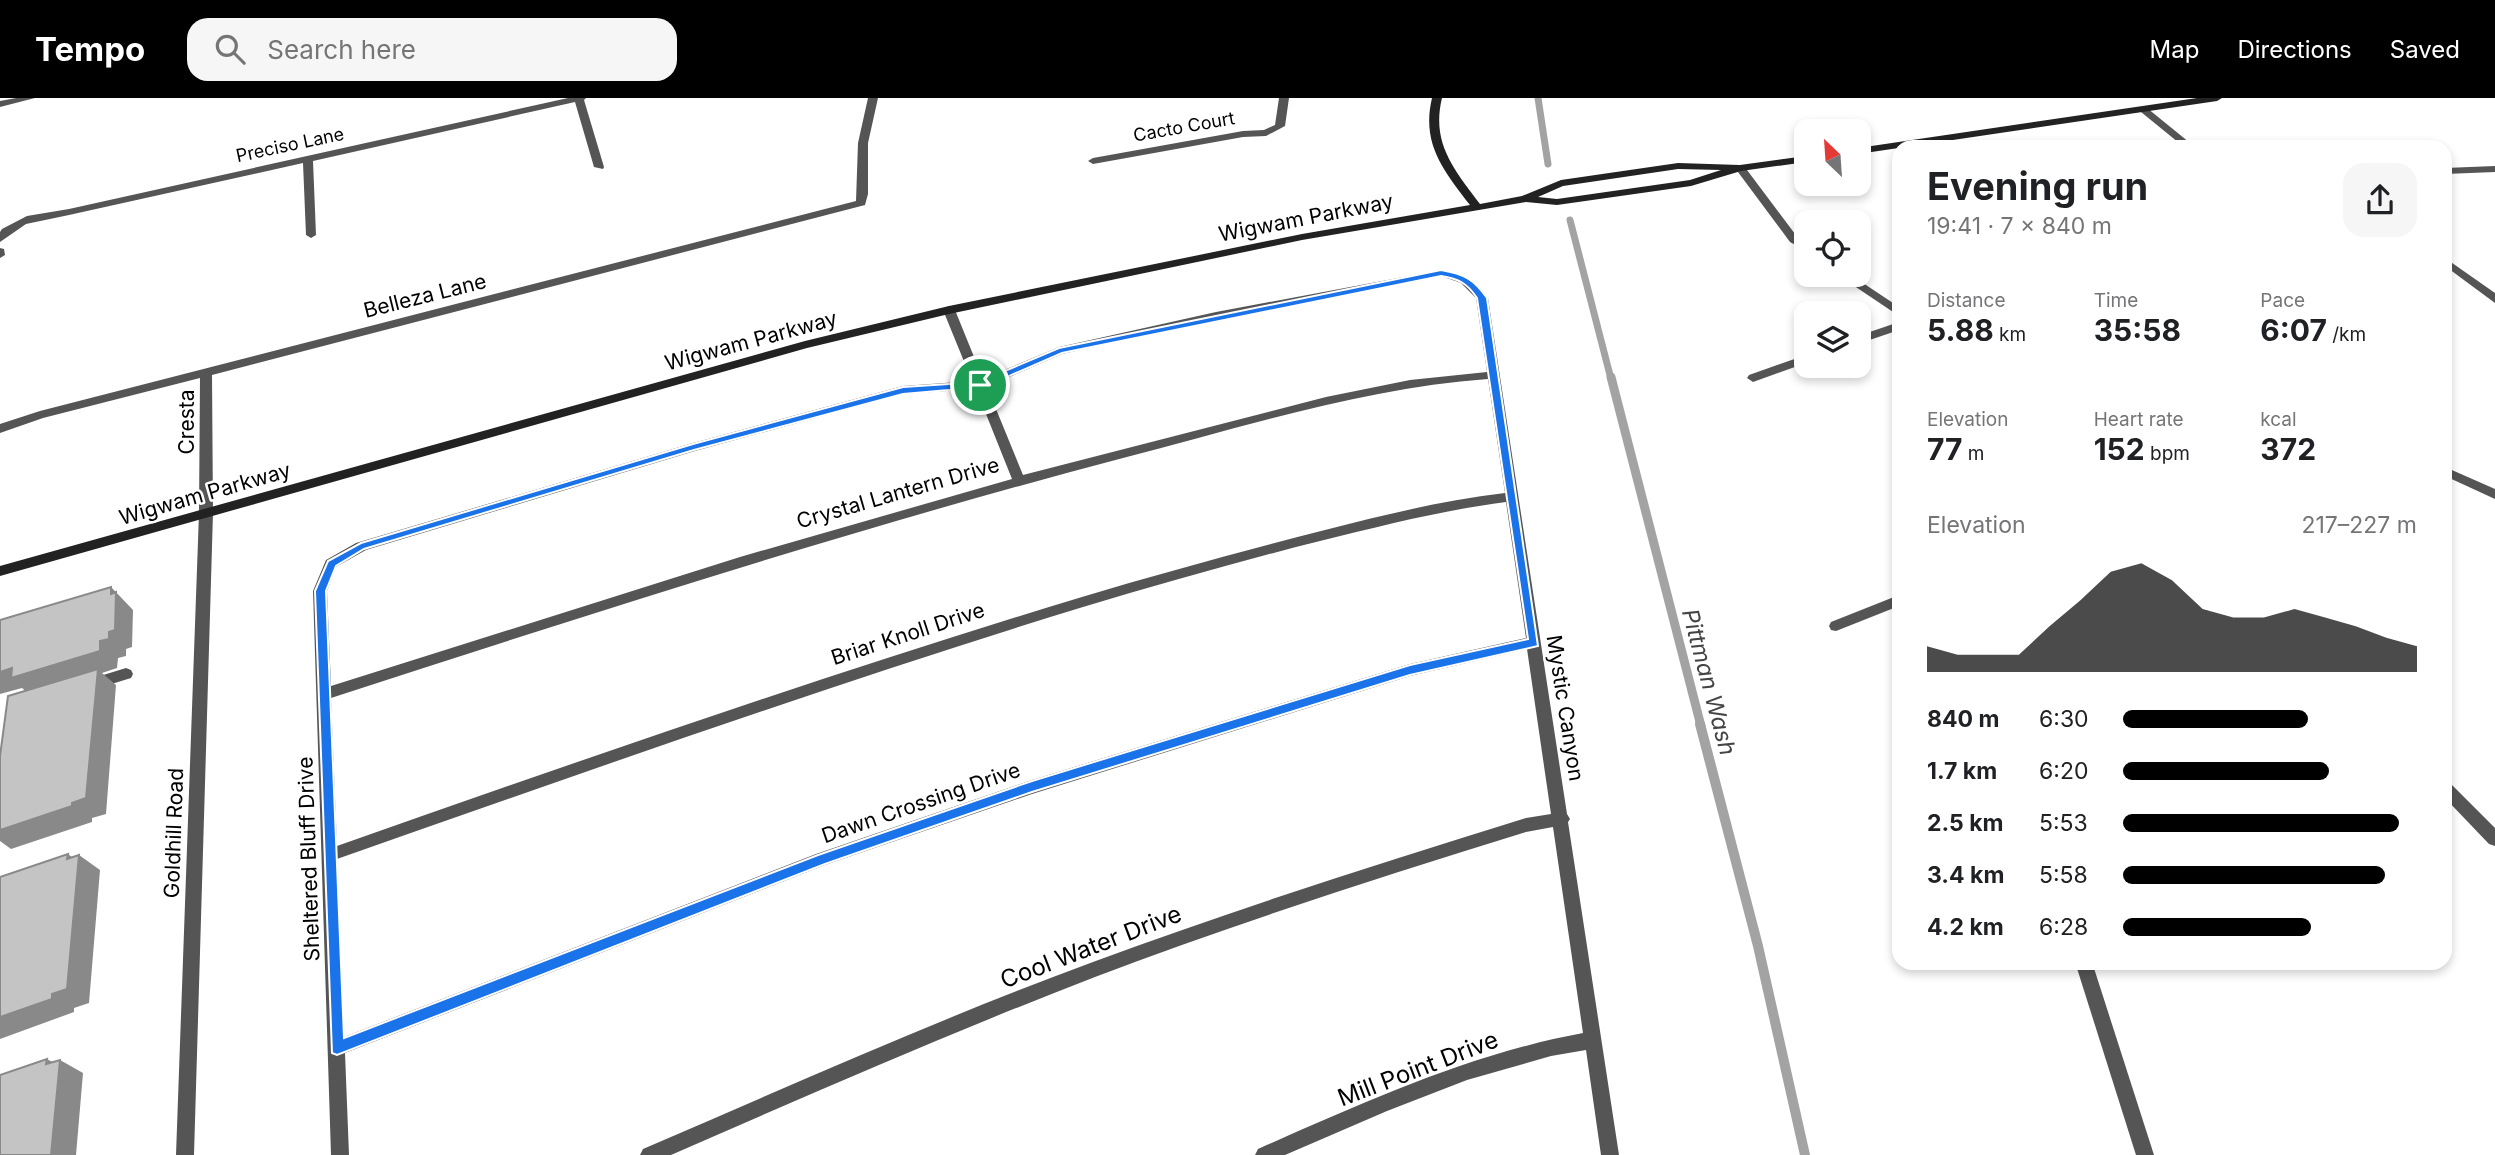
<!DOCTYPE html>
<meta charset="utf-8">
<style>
:root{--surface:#fff;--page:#f6f6f6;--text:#202124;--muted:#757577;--accent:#000}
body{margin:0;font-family:Inter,sans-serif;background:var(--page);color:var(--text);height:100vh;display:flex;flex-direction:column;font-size:26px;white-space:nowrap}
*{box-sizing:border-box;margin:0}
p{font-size:23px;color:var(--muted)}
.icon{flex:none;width:38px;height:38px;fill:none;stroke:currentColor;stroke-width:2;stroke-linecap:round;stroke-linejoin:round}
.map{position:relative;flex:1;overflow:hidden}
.panel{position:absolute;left:1892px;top:42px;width:560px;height:830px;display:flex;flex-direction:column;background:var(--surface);border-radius:21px;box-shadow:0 4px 10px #0003}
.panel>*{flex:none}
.needle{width:46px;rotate:335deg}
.fabs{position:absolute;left:1794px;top:21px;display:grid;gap:14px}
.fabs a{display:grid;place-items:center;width:77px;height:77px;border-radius:14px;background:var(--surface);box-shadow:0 4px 10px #0003;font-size:35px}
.pin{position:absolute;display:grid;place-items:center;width:60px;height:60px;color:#fff;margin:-30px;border:4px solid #fff;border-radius:50%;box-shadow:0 2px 7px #0007}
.round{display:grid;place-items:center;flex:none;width:74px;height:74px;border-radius:21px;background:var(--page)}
.head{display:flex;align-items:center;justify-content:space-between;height:119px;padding:0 35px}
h1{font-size:38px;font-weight:700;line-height:52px}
.stats{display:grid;grid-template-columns:repeat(3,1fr);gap:10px;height:119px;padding:7px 35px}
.stats div{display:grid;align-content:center}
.stats b{font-size:30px;font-weight:700}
.stats small{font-size:19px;font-weight:400}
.stats p{font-size:19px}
.chart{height:196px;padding:14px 35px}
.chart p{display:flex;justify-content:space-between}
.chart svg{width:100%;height:126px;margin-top:7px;fill:var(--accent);opacity:.7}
ul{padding:0 35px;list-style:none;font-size:23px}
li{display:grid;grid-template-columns:112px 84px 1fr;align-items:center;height:52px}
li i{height:18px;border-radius:9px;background:var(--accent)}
header{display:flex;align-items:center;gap:42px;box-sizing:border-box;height:98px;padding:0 35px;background:var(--accent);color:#fff}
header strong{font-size:33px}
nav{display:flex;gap:38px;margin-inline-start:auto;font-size:24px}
.search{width:490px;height:63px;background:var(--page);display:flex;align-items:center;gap:18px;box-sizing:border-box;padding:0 24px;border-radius:21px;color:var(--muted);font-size:26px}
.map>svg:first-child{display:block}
</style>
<header>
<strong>Tempo</strong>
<div class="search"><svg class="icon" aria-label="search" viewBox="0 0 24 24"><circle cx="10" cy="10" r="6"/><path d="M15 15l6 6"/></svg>Search here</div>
<nav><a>Map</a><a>Directions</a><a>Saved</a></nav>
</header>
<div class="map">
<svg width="2495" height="1057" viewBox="0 0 2495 1057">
<rect width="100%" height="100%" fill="#fff"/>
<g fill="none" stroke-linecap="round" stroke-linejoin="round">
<!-- stream-far2 -->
<g stroke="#a3a3a3" stroke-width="7">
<path d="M 1538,0 L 1548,66"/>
<path d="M 1570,122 L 1611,281"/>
</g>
<!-- stream-far1 -->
<path stroke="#a3a3a3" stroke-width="9" d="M 1611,279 L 1701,628"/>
<!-- stream -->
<path stroke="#a3a3a3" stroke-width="10" d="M 1700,626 L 1758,848 L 1805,1057"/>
<!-- lane -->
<path fill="#555" fill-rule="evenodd" d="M 126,570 L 131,572 L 133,576 L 131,580 L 92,592 L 87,590 L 85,586 L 87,582 Z"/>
<!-- street -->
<g fill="#555" fill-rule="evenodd">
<path d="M 16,0 L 35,0 L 0,9 L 0,3 Z"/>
<path d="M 568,0 L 586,0 L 584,2 L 604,69 L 603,71 L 594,69 L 575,4 L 313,63 L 316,137 L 311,140 L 306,137 L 303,65 L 69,117 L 26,126 L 0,144 L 0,134 L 2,131 L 27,118 L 69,111 Z"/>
<path d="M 868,0 L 878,0 L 868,45 L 868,96 L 865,107 L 212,277 L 213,415 L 194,1057 L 176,1057 L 199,415 L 200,280 L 43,320 L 0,335 L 0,326 L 40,313 L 856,103 L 858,45 Z"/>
<path d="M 1279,0 L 1289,0 L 1285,28 L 1266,38 L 1243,39 L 1093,66 L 1088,63 L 1093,60 L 1243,33 L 1264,32 L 1275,27 Z"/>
<path d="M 2141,10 L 2147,10 L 2195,49 L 2184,49 L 2141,14 Z"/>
<path d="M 1740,67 L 1744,68 L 1798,140 L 1806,145 L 1806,153 L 1790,144 L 1735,70 Z"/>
<path d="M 2495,68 L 2495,74 L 2445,76 L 2445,70 Z"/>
<path d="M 0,150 L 4,151 L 5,157 L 0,160 Z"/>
<path d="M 2445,160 L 2495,195 L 2495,205 L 2445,168 Z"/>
<path d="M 1441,172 L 1468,180 L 1488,200 L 1567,716 L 1570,721 L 1568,724 L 1619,1057 L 1601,1057 L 1586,952 L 1551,958 L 1467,982 L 1387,1013 L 1285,1057 L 1255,1057 L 1258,1051 C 1363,1005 1469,956 1583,935 L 1553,729 L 1526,734 C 1381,779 1237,825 1095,879 C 952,934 811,996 671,1057 L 640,1057 L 643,1051 C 792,987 941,920 1093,864 C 1236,811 1381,765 1526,720 L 1551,716 L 1527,551 L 1410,578 L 1032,696 L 825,767 L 345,955 L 349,1057 L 331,1057 L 313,493 L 326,462 L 356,445 L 693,345 L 903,288 L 972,283 L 943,212 L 949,208 L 955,212 L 983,281 L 1059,249 L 1216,214 ZM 1441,178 L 1461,185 L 1476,200 L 1487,274 L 1410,282 L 1326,299 L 1023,377 L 987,289 L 1062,256 L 1216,222 ZM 1488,281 L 1505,395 C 1444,402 1384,417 1325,432 C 1243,453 1162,475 1082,499 C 831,575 584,661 337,748 L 331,600 C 593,515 856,430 1123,360 C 1243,329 1364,290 1488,281 ZM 976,291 L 1012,381 L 740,459 L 331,588 L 327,493 L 336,469 L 366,452 L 695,353 L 903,296 ZM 1506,404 L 1526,540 L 1410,566 L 1032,682 L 816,756 L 344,939 L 337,761 C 585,674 832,586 1083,509 C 1161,486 1240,463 1320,443 C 1381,428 1443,412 1506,404 Z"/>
<path d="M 1838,177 L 1851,177 L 1899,209 L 1899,218 Z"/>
<path d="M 1899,224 L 1899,232 L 1858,246 L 1858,238 Z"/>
<path d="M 1806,257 L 1806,265 L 1753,284 L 1747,280 L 1749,277 Z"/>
<path d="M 2445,369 L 2495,391 L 2495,401 L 2445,378 Z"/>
<path d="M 1899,497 L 1899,508 L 1836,533 L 1831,532 L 1829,528 L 1831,524 Z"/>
<path d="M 2445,684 L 2450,685 L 2495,730 L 2495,748 L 2489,746 L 2445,700 Z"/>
<path d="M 2075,864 L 2092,864 L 2154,1057 L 2136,1057 Z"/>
</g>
<!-- secondary -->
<g fill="#222" fill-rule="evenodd">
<path d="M 1432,0 L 1442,0 C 1431,45 1454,71 1480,106 L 1522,98 L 1561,82 L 1678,65 L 1740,67 L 1806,58 L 1806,64 L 1741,73 L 1691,88 L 1557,107 L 1526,104 L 1302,142 L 949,216 L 807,250 L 0,478 L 0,468 L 805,243 L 949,208 L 1302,136 L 1470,107 C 1444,73 1421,46 1432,0 ZM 1678,71 L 1721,72 L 1690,82 L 1557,101 L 1538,99 L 1563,88 Z"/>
<path d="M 2197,0 L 2222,0 L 2217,3 L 1858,56 L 1858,50 Z"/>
</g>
</g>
<!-- shaded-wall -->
<g fill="#898989">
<path d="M 111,489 L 133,512 L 132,549 L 126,551 L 126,558 L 118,560 L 117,570 L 102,575 L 116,587 L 106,716 L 92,720 L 92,724 L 11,751 L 0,743 L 0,732 L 30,597 L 22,590 L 0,596 L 0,574 L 100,543 L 111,496 Z"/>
<path d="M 68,756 L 79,765 L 79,757 L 100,772 L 89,905 L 74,910 L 74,914 L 0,941 L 0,919 L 67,761 Z"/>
<path d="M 47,961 L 59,968 L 60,962 L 83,975 L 76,1057 L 51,1057 Z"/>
</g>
<!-- building -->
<g fill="#c4c4c4" stroke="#898989" stroke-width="2">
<path d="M 111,489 L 111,496 L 116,494 L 115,532 L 109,534 L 109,541 L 100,543 L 100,553 L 11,580 L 12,570 L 0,574 L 0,522 Z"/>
<path d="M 98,571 L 86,700 L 72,705 L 72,708 L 0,732 L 0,658 L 8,598 Z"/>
<path d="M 68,756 L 67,761 L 79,757 L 67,891 L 52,896 L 52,901 L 0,919 L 0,779 Z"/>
<path d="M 47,961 L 46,966 L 60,962 L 51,1057 L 0,1057 L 0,977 Z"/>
</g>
<!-- route -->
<path fill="#1a73e8" stroke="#fff" stroke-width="2" fill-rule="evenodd" d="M 1441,172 C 1464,176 1474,181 1487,200 L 1538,548 L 1410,577 L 1032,694 L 825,766 L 337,957 L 332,955 L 315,493 L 328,463 L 361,445 L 693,346 L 903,289 L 979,284 L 1059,250 ZM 1441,178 C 1459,181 1467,185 1477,200 L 1528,541 L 1410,567 L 1032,683 L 818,757 L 344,940 L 326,493 L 336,468 L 364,451 L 694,352 L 903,296 L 984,289 L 1062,255 Z"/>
<g text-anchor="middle" stroke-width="5" stroke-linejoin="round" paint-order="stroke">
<!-- far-street labels -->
<g font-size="18" fill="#000" stroke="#fff">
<text transform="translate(1184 29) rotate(-10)" y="6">Cacto Court</text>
<text transform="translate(290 47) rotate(-12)" y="6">Preciso Lane</text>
</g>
<!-- street labels -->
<g font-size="21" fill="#000" stroke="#fff">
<text transform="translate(1306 120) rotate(-11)" y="7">Wigwam Parkway</text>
<text transform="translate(425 198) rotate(-14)" y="7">Belleza Lane</text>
<text transform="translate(751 243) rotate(-15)" y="7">Wigwam Parkway</text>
<text transform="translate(187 324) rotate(-90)" y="7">Cresta</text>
<text transform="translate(898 395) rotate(-16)" y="7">Crystal Lantern Drive</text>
<text transform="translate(205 396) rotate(-16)" y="7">Wigwam Parkway</text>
<text transform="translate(908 536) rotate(-18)" y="7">Briar Knoll Drive</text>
<text transform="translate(1565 610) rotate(81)" y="7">Mystic Canyon</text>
<text transform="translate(921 705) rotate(-19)" y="7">Dawn Crossing Drive</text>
<text transform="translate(174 735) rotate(-88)" y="7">Goldhill Road</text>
<text transform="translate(309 761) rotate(-92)" y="7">Sheltered Bluff Drive</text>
</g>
<!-- water labels -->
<g font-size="23" font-style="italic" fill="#444" stroke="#fff">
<text transform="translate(1709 584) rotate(75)" y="8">Pittman Wash</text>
</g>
<!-- near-street labels -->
<g font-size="24" fill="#000" stroke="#fff">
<text transform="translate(1091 849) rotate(-21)" y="8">Cool Water Drive</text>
<text transform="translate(1418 971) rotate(-21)" y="8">Mill Point Drive</text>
</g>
</g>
</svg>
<div class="fabs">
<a><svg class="needle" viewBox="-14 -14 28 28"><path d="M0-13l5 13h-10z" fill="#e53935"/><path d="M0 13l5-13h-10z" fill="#757577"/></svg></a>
<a><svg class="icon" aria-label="locate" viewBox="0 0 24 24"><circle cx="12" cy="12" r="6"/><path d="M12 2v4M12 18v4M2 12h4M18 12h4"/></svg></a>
<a><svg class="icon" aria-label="layers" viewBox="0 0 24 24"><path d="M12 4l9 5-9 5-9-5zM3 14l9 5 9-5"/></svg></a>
</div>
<div class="pin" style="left:980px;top:287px;background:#1e9e55"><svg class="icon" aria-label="arrive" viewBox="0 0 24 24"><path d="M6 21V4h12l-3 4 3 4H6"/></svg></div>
<section class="panel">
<div class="head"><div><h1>Evening run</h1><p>19:41 · 7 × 840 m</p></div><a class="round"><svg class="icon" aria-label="share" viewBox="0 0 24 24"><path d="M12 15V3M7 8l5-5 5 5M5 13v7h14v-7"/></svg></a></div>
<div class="stats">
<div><p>Distance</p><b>5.88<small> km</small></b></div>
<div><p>Time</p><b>35:58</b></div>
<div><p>Pace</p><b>6:07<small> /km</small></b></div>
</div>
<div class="stats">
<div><p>Elevation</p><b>77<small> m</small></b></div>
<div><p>Heart rate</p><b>152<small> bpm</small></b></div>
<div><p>kcal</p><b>372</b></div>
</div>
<div class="chart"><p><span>Elevation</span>217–227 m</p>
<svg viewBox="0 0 160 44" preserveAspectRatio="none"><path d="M0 44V35L10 38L20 38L30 38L40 28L50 19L60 9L70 6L80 12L90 22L100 25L110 25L120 22L130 25L140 28L150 32L160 35V44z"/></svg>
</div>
<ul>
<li><b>840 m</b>6:30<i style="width:63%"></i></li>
<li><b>1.7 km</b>6:20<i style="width:70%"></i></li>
<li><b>2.5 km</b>5:53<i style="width:94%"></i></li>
<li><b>3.4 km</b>5:58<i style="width:89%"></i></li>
<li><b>4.2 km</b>6:28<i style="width:64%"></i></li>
</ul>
</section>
</div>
